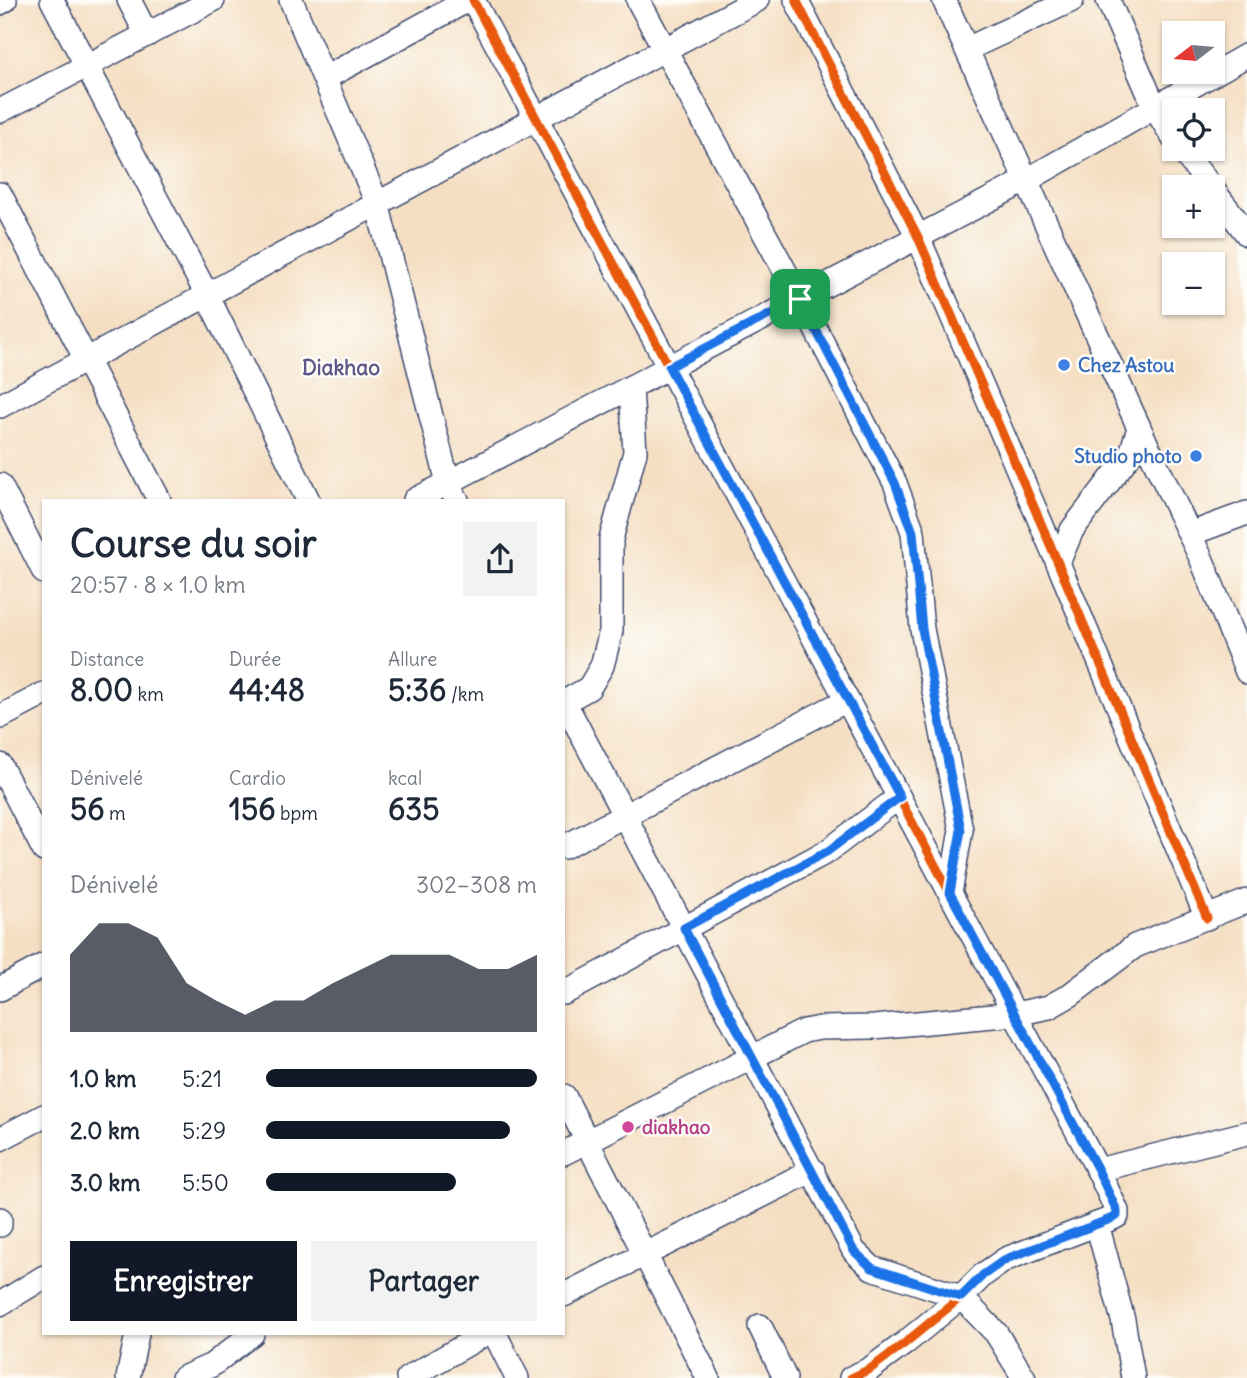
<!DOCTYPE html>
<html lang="fr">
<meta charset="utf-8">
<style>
:root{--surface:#fff;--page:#f2f2f3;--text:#1f2937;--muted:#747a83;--accent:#111827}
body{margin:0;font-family:Delius,sans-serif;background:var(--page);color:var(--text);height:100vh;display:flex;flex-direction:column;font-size:26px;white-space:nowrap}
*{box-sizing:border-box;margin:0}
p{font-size:23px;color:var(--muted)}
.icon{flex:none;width:38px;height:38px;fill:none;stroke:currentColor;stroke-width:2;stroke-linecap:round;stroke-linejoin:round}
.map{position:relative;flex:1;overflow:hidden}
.drawer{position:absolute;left:42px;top:499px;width:523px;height:836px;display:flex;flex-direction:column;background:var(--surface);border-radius:0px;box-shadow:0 2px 5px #0004}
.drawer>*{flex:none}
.needle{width:46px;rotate:254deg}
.buttons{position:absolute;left:1162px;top:21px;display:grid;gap:14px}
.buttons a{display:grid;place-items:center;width:63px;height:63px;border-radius:0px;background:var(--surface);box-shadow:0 2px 5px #0004;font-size:35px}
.pin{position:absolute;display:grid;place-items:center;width:60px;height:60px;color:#fff;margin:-30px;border-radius:14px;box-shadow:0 4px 10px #0006}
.round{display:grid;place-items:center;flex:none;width:74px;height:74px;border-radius:0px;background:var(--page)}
.overview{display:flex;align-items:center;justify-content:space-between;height:119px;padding:0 28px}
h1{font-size:38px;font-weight:700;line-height:52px}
.stats{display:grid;grid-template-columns:repeat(3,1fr);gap:10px;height:119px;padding:7px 28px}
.stats div{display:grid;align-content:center}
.stats b{font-size:30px;font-weight:700}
.stats small{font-size:19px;font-weight:400}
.stats p{font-size:19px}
.chart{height:196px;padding:14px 28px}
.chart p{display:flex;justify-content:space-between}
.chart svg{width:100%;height:126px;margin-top:7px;fill:var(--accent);opacity:.7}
.primary-button{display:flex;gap:14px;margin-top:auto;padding:14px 28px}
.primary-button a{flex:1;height:80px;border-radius:0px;background:var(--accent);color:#fff;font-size:28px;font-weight:700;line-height:80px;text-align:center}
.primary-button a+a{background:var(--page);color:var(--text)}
ul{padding:0 28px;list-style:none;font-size:23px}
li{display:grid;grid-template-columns:112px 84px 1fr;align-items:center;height:52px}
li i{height:18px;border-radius:9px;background:var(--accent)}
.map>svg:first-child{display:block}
</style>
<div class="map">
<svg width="1247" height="1378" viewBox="0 0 1247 1378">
<rect width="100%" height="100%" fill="#fdfcf7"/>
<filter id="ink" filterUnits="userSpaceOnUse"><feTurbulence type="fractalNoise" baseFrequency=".0143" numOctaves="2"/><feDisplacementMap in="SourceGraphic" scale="14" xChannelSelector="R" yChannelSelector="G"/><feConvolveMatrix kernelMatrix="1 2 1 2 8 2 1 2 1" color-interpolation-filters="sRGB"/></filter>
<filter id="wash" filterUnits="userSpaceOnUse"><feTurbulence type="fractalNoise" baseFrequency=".00686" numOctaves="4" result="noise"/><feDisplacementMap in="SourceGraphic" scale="28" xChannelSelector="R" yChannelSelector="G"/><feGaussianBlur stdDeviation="1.57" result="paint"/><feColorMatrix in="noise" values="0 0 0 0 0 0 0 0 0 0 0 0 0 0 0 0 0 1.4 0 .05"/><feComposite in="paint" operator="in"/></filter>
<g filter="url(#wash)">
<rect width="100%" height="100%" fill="#f5dfc3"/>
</g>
<g filter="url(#ink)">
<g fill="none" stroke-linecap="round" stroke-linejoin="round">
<defs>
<g id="minor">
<path d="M 52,0 L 207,295 L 308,500"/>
<path d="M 129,0 L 147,35"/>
<path d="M 291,0 L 377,203 L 448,483 L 457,500"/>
<path d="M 473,0 L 1098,1170 L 1117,1211 L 1117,1216 L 1113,1218 L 1006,1259 L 983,1275 L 961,1297 L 905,1343 L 870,1369 L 851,1378"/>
<path d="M 638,0 L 800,299 L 895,483 L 913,532 L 922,629 L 961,830 L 950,893"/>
<path d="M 796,0 L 918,237 L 1058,563 L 1207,918"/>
<path d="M 944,0 L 1147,445 L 1201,558 L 1247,672"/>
<path d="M 1108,0 L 1155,108 L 1174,139"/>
<path d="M 0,3 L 5,0"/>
<path d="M 967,49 L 1072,0"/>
<path d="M 325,78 L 468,0"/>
<path d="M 0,111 L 213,0"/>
<path d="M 1181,149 L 1211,187"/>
<path d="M 1213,190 L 1247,234"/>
<path d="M 0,194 L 159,500"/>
<path d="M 0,406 L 757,0"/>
<path d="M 0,485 L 44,572"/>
<path d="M 415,500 L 1027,180 L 1247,55"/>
<path d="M 1190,534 L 1247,513"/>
<path d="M 1058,563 L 1072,530 L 1131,453 L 1139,428"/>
<path d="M 564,701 L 854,1251 L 872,1268 L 961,1297 L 996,1333 L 1024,1378"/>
<path d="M 564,702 L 589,688 L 602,666 L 611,631 L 611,539 L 635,452 L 631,387"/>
<path d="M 0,717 L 44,694"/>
<path d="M 0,765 L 44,850"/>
<path d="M 564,847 L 847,700"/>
<path d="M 0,989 L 44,965"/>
<path d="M 564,993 L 828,851 L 899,797"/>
<path d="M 564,1096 L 708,1378"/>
<path d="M 0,1139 L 44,1116"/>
<path d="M 564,1153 L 804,1031 L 820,1028 L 874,1027 L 1015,1014 L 1049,1007 L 1070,995 L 1135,946 L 1247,901"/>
<path d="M 1098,1170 L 1247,1133"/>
<path d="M 0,1219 L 0,1225"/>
<path d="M 1097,1224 L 1123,1320 L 1133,1378"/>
<path d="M 564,1295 L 813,1170"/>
<path d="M 0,1304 L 44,1277"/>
<path d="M 760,1326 L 785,1378"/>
<path d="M 495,1334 L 517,1378"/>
<path d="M 128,1378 L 137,1334"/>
<path d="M 183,1378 L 212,1365 L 252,1334"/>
<path d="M 408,1378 L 485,1334"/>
</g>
</defs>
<!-- minor casing -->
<use href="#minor" stroke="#3c496d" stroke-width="26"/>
<!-- minor -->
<use href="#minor" stroke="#fff" stroke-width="23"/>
<defs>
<g id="cycleway">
<path d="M 473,0 L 1098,1170 L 1117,1211 L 1117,1216 L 1113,1218 L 1006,1259 L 983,1275 L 961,1297 L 905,1343 L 870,1369 L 851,1378"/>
<path d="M 796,0 L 918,237 L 1058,563 L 1207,918"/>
</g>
</defs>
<!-- cycleway casing -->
<use href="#cycleway" stroke="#fdfcf7" stroke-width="13"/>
<!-- cycleway -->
<use href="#cycleway" stroke="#e8590c" stroke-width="9"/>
</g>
</g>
<g fill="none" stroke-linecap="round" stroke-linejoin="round" filter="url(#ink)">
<defs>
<path id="route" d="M 800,299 L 895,483 L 913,532 L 922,629 L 961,830 L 950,893 L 1098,1170 L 1117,1211 L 1117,1216 L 1113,1218 L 1006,1259 L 983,1275 L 961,1297 L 872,1268 L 854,1251 L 684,928 L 828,851 L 900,797 L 669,367 Z"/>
</defs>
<!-- route casing -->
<use href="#route" stroke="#fff" stroke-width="14"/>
<!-- route -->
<use href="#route" stroke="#1a73e8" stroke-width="9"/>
</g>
<!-- markers -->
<g fill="#3f7fe0" stroke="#fdfcf7" stroke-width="2.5">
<circle cx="1064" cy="365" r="7"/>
<circle cx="1196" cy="456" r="7"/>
</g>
<circle fill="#d1479c" stroke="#fdfcf7" stroke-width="2.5" cx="628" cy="1127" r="7"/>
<g text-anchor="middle" stroke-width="5" stroke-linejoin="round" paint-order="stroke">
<!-- shop labels -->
<g font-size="19" font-weight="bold" fill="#366cbe" stroke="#fdfcf7" text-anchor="start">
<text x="1078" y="372">Chez Astou</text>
<text x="1182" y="463" text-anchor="end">Studio photo</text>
</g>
<!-- hotel labels -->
<g font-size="19" font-weight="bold" fill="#b23c85" stroke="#fdfcf7" text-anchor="start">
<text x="642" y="1134">diakhao</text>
</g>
<!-- neighbourhood labels -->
<g font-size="21" font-weight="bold" fill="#605789" stroke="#fdfcf7">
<text x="341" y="375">Diakhao</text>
</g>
</g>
</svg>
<div class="buttons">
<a><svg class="needle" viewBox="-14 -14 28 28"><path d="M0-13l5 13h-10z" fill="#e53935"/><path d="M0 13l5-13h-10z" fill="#747a83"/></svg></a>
<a><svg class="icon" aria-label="locate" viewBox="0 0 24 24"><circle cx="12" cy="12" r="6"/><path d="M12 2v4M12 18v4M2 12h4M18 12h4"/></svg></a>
<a>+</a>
<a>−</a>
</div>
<div class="pin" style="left:800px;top:299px;background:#1e9e55"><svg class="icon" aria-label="arrive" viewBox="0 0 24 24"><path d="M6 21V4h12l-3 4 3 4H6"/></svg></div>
<section class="drawer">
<div class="overview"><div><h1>Course du soir</h1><p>20:57 · 8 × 1.0 km</p></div><a class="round"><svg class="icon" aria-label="share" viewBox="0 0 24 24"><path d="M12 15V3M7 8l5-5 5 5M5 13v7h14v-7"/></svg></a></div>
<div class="stats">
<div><p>Distance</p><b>8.00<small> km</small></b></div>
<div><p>Durée</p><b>44:48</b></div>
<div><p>Allure</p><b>5:36<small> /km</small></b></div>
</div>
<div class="stats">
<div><p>Dénivelé</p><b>56<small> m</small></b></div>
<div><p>Cardio</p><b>156<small> bpm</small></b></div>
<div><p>kcal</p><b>635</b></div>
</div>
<div class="chart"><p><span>Dénivelé</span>302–308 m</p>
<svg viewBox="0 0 160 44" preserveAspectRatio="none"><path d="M0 44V17L10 6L20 6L30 11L40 27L50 33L60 38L70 33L80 33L90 27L100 22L110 17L120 17L130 17L140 22L150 22L160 17V44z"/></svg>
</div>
<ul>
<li><b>1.0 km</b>5:21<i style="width:100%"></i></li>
<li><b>2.0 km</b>5:29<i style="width:90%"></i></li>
<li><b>3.0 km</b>5:50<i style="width:70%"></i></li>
</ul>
<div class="primary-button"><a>Enregistrer</a><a>Partager</a></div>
</section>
</div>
